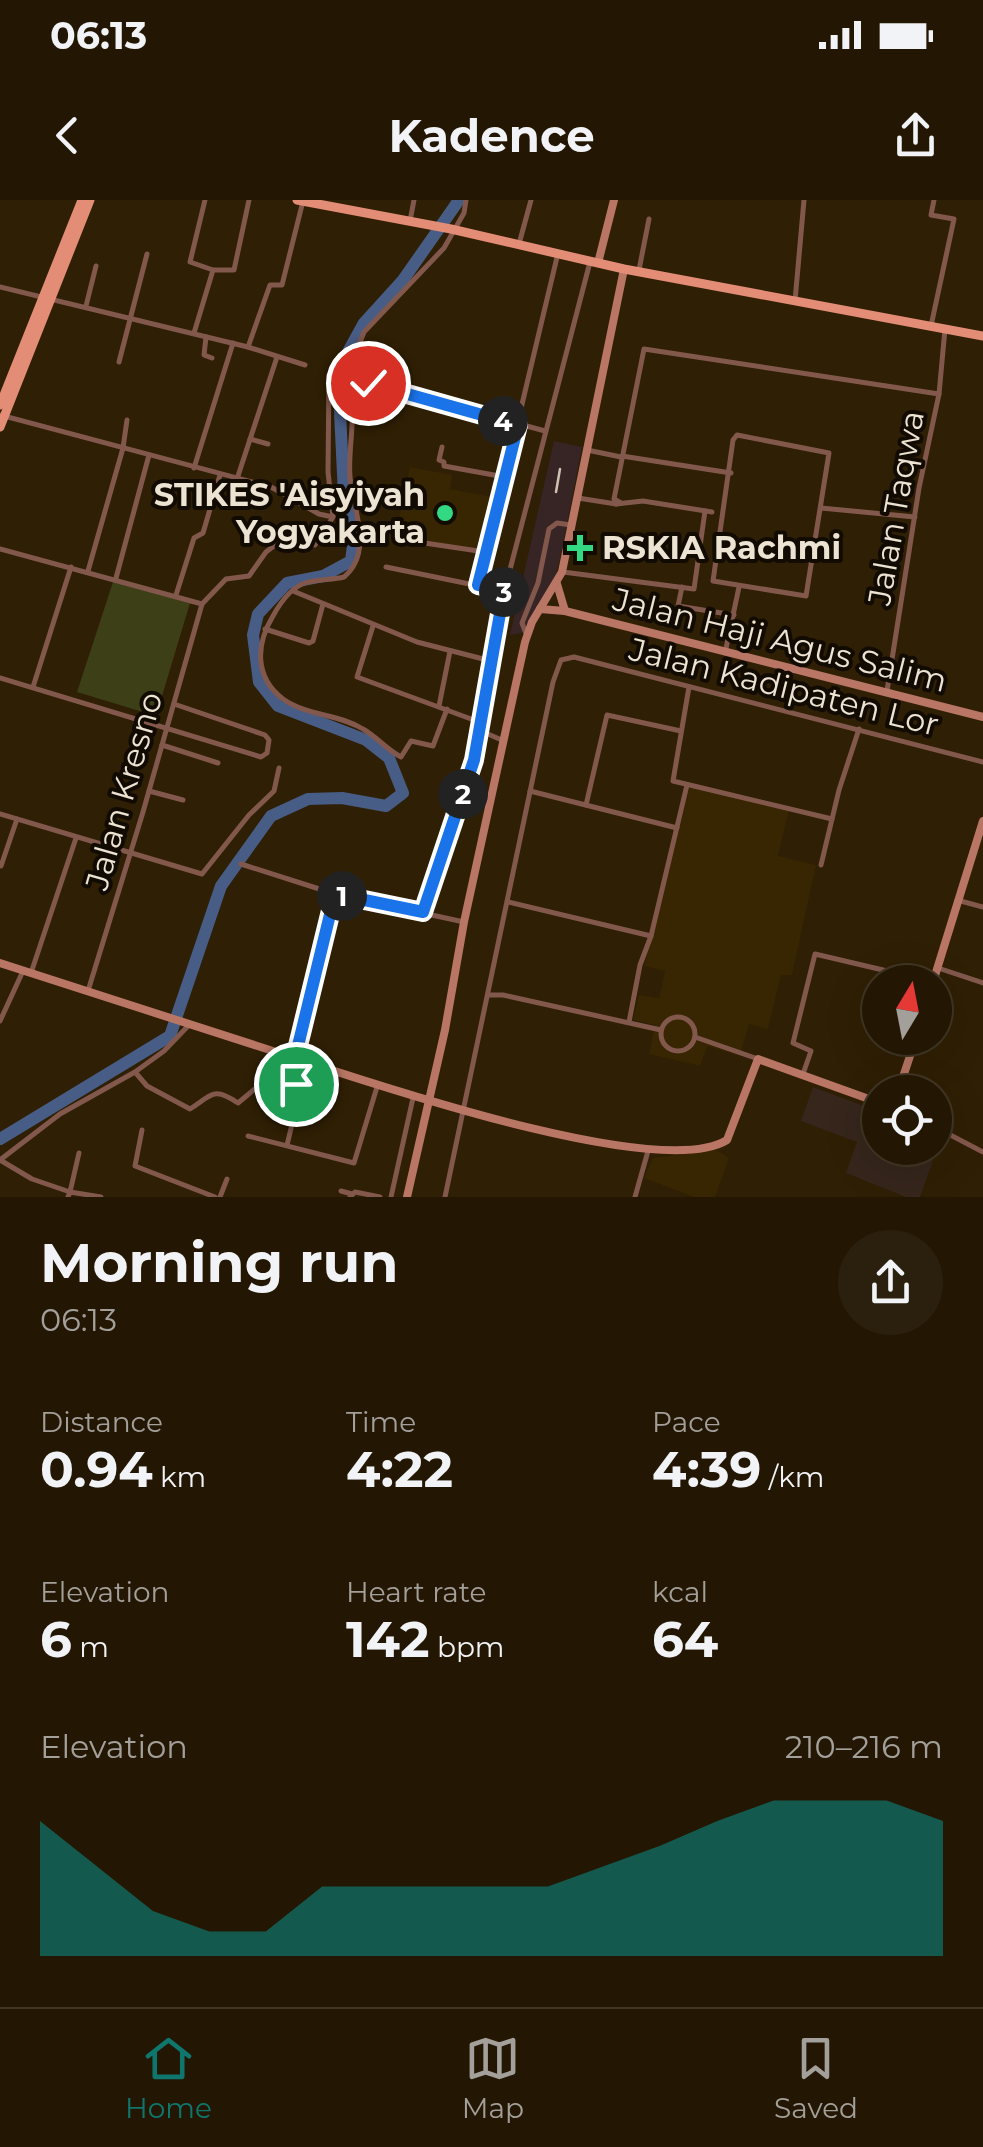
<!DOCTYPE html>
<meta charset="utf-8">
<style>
:root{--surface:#231703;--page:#2b200d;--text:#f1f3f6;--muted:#a39f9a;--line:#403625;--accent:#0f766e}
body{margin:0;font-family:Montserrat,sans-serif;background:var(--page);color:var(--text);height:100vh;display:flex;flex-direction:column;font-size:38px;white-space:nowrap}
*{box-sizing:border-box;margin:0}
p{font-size:32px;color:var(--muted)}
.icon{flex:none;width:55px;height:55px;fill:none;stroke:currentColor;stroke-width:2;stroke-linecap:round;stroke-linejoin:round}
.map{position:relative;height:997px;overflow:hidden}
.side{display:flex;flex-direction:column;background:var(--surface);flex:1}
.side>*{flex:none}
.needle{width:65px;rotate:10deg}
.fabs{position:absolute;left:862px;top:765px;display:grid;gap:20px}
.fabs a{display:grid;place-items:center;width:90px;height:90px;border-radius:50%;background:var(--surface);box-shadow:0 10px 40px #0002,0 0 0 2px var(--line);font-size:50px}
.pin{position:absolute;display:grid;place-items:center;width:85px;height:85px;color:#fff;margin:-42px;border:5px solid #fff;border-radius:50%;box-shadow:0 2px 10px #0007}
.km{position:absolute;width:50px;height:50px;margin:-25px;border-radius:50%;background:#222;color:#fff;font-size:28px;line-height:50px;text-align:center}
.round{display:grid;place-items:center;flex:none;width:105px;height:105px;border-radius:52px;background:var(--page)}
.head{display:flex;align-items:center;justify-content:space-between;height:170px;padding:0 40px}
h1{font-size:55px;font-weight:700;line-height:75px}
.figures{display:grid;grid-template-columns:repeat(3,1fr);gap:15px;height:170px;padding:10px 40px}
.figures div{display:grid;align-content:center}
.figures b{font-size:50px;font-weight:700}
.figures small{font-size:28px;font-weight:400}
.figures p{font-size:28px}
.chart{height:280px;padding:20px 40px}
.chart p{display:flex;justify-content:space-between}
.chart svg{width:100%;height:180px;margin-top:10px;fill:var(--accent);opacity:.7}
.status{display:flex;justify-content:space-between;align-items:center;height:70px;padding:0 50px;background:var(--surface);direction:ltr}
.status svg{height:28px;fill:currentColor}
header{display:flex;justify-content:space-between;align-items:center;height:130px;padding:0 40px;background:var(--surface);font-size:45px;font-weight:700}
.tab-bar{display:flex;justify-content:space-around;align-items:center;height:140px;border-top:2px solid var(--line);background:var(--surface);font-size:28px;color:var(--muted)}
.tab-bar a{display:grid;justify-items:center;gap:5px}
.tab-bar .active{color:var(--accent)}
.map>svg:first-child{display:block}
</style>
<div class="status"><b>06:13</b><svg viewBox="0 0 49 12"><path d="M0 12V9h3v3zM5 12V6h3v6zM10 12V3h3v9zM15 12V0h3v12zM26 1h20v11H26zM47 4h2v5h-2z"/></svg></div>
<header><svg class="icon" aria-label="back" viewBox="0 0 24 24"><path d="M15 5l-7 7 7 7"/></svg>Kadence<svg class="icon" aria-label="share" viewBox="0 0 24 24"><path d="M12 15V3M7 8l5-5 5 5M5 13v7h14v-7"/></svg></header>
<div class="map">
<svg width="983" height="997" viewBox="0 0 983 997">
<rect width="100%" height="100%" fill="#2f1f04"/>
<!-- commercial -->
<path fill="#36261c" d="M 813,887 L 880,912 L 880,948 L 935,948 L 935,932 L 942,935 L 920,997 L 906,997 L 846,973 L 857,942 L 801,921 Z"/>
<!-- industrial -->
<path fill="#372424" d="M 554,241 L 582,247 L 560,359 L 556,374 L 522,433 L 510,435 Z"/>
<!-- built -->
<g fill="#382501">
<path d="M 410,267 L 452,275 L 450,289 L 493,297 L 482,351 L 414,338 L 415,332 L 397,328 Z"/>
<path d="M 690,586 L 789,610 L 778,656 L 816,665 L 792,775 L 781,775 L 768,829 L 749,824 L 740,856 L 707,846 L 700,866 L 649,854 L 655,825 L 633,820 L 639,795 L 659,798 L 665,771 L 644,766 Z"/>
<path d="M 716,950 L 729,958 L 715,997 L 694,997 L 644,978 L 653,958 Z"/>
</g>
<!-- green -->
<path fill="#3d3f17" d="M 113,382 L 190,403 L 156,516 L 77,492 Z"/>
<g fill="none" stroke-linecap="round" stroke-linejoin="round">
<!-- river -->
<path stroke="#485d85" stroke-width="12" d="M 0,939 L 170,836 L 221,686 L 271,616 L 308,599 L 342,598 L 386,606 L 403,593 L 389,558 L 366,540 L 278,506 L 259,482 L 253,435 L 258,414 L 287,383 L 323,376 L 351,361 L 354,337 L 344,295 L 338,170 L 364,123 L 403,80 L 459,0"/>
<!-- street -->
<g stroke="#82584d" stroke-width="5">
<path d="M 205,0 L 190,62 L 213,70"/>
<path d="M 466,0 L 464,13 L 444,48 L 364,132 L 355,155 L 354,179 L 545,231"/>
<path d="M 410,21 L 414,0"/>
<path d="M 519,44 L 531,0"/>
<path d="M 639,70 L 649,19"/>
<path d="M 0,87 L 248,147 L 305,165"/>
<path d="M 795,101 L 804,0"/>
<path d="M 86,106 L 96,66"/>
<path d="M 931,126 L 954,19 L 931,15 L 934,0"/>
<path d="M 194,133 L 213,70 L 234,70 L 249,0"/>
<path d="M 206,137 L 204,155 L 212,158"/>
<path d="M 248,147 L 270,85 L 282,85 L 303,1"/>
<path d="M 119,162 L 147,54"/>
<path d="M 352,204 C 354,228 348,253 350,277 C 353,309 374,352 344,377 C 332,380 317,379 305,383 C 291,388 280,403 273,416 C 256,444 254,477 283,499 C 307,516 339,514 363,529 C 377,537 387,550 401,557 L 411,541 L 433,546 L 447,509"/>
<path d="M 0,215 L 271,287 L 319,314 L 333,317"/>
<path d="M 737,235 L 829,253 L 806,396 L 713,381 L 733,240 Z"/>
<path d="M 250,239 L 268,244"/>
<path d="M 442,247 L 439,260 L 444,262 L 444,266 L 505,277"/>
<path d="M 587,250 L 621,257"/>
<path d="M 622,256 L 731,273"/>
<path d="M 194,268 L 233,143"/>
<path d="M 237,279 L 277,157"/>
<path d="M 578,298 L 616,304 L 643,301 L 712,312"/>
<path d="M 616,304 L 621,303 L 614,299 L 644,149 L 939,194"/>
<path d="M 821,308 L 915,317"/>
<path d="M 418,342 L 485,352"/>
<path d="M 0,349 L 202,404"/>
<path d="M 386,367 L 504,391"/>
<path d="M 88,371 L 123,248 L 127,220"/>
<path d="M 563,372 L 694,389 L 705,311"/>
<path d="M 116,378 L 149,255"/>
<path d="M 479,385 L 558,53"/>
<path d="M 682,387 L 678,406 L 734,415"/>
<path d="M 293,391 L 417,442 L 491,461"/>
<path d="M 176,395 L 194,338 L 203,333 L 220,275"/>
<path d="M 202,404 L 226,379 L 249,376 L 266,352 L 284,338 L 315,345 L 333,317 L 328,272 L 329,175"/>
<path d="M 373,426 L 357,477 L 482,523"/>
<path d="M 265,429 L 309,443 L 313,441 L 323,404"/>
<path d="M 527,436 L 522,423 L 538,383 L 549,329 L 557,323 L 571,325"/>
<path d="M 725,453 L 739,387"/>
<path d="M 0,478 L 261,557 L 267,553 L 269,540 L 265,535 L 174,504"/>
<path d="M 33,487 L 71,367"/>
<path d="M 689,487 L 673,581 L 832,619"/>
<path d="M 887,491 L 919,288 L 939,194 L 945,129"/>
<path d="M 439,506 L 450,451"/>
<path d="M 481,531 L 504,541"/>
<path d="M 162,545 L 218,563"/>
<path d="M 149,591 L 183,600"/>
<path d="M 530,591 L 677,628"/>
<path d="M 586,605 L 607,515 L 681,531"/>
<path d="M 0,614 L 202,674 L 249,615 L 274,591 L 279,568"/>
<path d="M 241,664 L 335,694 L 464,722"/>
<path d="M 821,665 L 839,590 L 859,529"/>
<path d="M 1,666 L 17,619"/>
<path d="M 957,700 L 983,707"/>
<path d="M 508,702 L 651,736"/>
<path d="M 423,712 L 474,560 L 500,408 L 590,62"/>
<path d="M 938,768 L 983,783"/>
<path d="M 31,773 L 76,638"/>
<path d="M 88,791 L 143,612 L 202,404"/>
<path d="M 488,795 L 503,795 L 661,830"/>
<circle cx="678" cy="834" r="17"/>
<path d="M 0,821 L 23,771"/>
<path d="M 629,822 L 640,765 L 651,736 L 687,585"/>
<path d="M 190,824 L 164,851 L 135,872 L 147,886 L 190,909 C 212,895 213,886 238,903 L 256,888 L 278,852"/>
<path d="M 695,837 L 758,859"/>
<path d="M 295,858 L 335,694"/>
<path d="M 803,874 L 811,851 L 793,843 L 815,754 L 934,782"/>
<path d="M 935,927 L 983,952"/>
<path d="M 142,930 L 135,966 L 215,997"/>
<path d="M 248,936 L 354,963 L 377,887"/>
<path d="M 287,945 L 300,891 L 295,889 L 301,860"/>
<path d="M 79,953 L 70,992 L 32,979 L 0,960 L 60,914 L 135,872"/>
<path d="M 341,991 L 352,994"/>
<path d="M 68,997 L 70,992 L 101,997"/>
<path d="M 220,997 L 227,979"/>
<path d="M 350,997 L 355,992 L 380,997"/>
<path d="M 391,997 L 413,898"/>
<path d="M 445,997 L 553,482 L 561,460 L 574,457 L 983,562"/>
<path d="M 635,997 L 648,951"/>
</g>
<!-- secondary -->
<g stroke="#b97665" stroke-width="8">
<path d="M 598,63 L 614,0"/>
<path d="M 557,384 L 565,411"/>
<path d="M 540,409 L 565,411 L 983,517"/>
<path d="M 0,763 C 92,793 184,822 276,852 C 357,878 658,983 727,940 L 758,859 L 880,903"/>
<path d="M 933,782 L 983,621"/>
<path d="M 898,892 L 916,838"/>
<path d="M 407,997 L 445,830 L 464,722 L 525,442 L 532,422 L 562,372 L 624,69"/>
</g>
<!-- primary -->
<g stroke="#e38c76" stroke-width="9">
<path d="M 297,0 L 451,29 L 624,69 L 983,136"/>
<path d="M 0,205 L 82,0"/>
<path d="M 0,227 L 90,0"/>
</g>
<!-- rail -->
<path stroke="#cec3b1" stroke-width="2.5" d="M 556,292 L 560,269"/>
</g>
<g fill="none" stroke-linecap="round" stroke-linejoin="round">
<defs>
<path id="route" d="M 296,884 L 301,860 L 295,858 L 335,694 L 423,712 L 474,560 L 504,391 L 478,385 L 518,225 L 368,183"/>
</defs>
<!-- route casing -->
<use href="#route" stroke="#fff" stroke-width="20"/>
<!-- route -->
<use href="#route" stroke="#1a73e8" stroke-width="12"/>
</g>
<!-- markers -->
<g fill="#33d882" stroke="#110b02" stroke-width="4">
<circle cx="445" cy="313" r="10"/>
<path d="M575 333h10v10h10v10h-10v10h-10v-10h-10v-10h10z"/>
</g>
<g text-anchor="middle" stroke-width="8" stroke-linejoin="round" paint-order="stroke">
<!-- poi labels -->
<g font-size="32" font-weight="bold" fill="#ede3d3" stroke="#110b02" text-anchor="end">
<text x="425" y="306">STIKES 'Aisyiyah<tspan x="425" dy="37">Yogyakarta</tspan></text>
<text x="602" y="359" text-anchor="start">RSKIA Rachmi</text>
</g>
<!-- street labels -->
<g font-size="32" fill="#ede3d3" stroke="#110b02">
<text transform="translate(896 308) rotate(-80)" y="11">Jalan Taqwa</text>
<text transform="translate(780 440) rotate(14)" y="11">Jalan Haji Agus Salim</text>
<text transform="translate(784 487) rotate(14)" y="11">Jalan Kadipaten Lor</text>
<text transform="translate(124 591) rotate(-74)" y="11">Jalan Kresno</text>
</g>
</g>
</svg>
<div class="fabs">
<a><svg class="needle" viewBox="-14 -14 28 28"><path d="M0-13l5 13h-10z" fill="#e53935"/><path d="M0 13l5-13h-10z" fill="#a39f9a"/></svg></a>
<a><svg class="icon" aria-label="locate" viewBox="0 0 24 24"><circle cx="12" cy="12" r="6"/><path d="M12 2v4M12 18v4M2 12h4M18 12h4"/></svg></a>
</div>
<div class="pin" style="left:296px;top:884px;background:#1e9e55"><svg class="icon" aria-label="arrive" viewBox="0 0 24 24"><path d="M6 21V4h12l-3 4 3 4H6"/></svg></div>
<div class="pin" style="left:368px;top:183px;background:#d93025"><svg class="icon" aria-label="check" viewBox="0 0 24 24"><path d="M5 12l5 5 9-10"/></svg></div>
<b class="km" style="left:342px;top:696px">1</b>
<b class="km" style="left:463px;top:594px">2</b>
<b class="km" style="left:504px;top:392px">3</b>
<b class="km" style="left:503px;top:221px">4</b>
</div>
<section class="side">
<div class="head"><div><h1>Morning run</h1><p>06:13</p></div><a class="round"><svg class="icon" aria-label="share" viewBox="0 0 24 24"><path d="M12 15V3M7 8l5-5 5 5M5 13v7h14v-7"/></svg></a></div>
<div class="figures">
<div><p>Distance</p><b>0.94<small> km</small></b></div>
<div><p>Time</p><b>4:22</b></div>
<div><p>Pace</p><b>4:39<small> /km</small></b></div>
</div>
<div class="figures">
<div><p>Elevation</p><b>6<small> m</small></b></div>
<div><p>Heart rate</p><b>142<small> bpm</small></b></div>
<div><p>kcal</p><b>64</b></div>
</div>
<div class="chart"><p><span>Elevation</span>210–216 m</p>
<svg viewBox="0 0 160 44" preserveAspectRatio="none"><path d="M0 44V11L10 22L20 33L30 38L40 38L50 27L60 27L70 27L80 27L90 27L100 22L110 17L120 11L130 6L140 6L150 6L160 11V44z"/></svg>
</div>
</section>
<nav class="tab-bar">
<a class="active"><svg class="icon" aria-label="home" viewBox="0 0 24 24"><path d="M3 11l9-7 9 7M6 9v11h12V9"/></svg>Home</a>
<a><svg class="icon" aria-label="map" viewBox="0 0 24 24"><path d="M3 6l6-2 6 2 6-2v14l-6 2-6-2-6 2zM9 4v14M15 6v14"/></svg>Map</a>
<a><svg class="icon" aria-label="saved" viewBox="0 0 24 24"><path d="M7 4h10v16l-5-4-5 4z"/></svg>Saved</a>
</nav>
